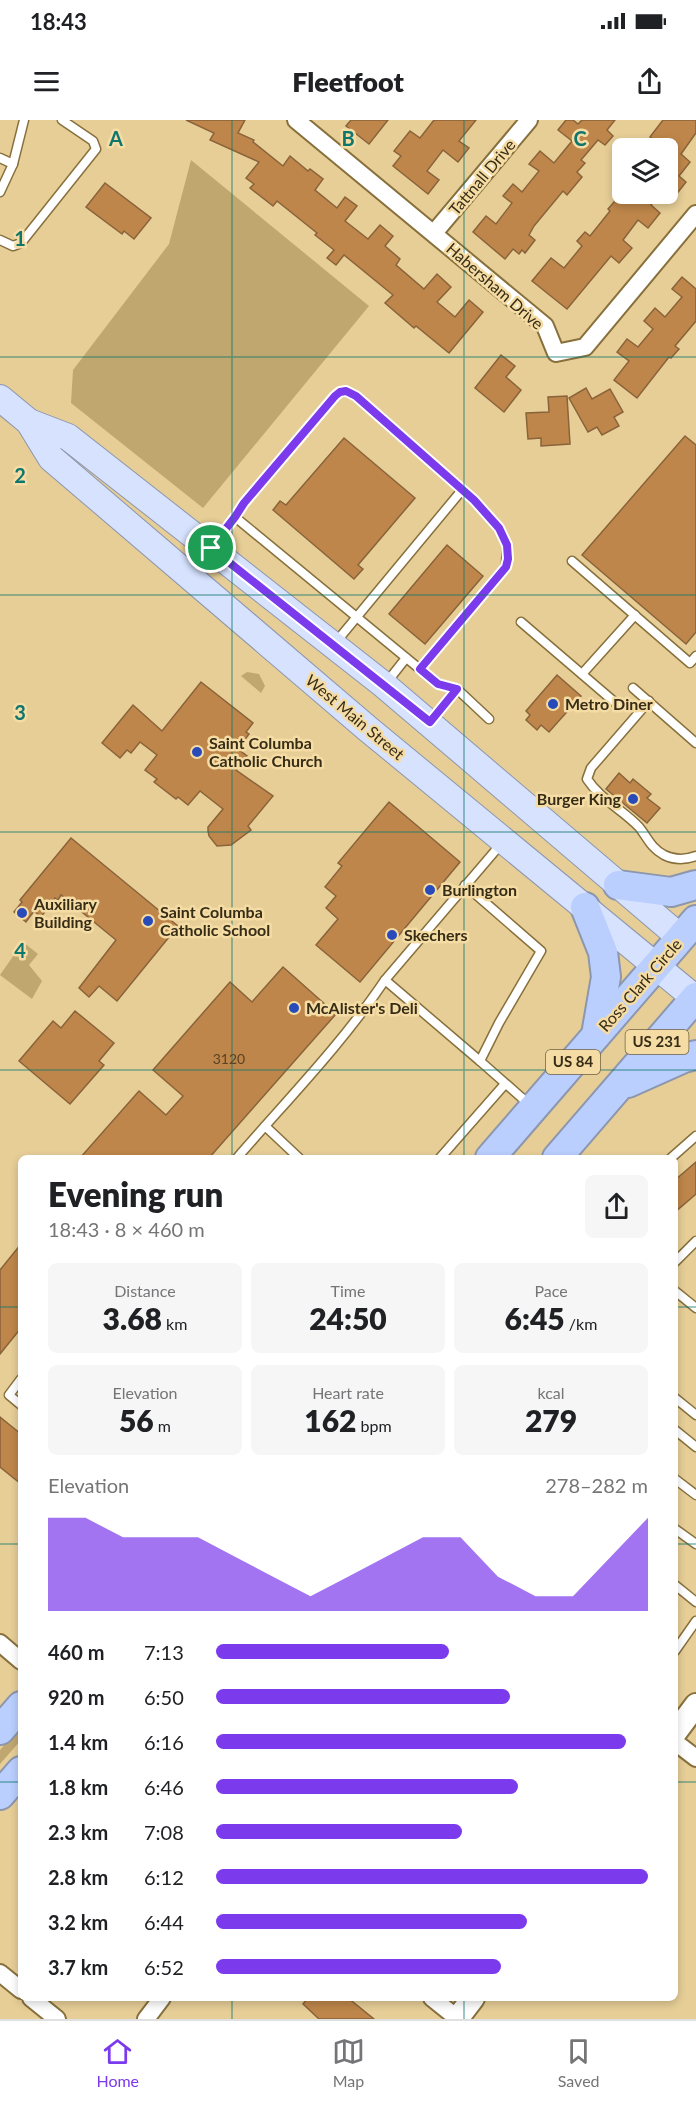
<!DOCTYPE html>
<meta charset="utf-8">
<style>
:root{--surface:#fff;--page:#f6f6f6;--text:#202124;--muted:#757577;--line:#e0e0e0;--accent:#7c3aed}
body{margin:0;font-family:Lato,sans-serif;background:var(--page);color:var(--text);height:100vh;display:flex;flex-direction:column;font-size:22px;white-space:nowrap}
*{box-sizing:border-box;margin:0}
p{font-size:20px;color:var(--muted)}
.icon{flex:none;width:33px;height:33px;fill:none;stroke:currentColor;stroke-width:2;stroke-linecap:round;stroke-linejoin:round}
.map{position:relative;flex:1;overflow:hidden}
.side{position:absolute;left:18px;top:1035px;width:660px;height:846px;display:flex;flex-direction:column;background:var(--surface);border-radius:9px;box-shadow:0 3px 9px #0003}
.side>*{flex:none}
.controls{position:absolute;left:612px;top:18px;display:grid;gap:12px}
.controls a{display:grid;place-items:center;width:66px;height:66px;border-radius:9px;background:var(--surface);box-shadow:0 3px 9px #0003;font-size:30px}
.pin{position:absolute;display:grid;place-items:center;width:51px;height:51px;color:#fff;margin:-26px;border:3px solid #fff;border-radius:50%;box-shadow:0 2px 6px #0007}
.round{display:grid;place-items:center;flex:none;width:63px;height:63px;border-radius:9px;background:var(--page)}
.head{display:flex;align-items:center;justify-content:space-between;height:102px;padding:0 30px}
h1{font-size:33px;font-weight:800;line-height:45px}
.figures{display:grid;grid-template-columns:repeat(3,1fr);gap:9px;height:102px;padding:6px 30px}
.figures div{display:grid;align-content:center;border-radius:9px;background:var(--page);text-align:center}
.figures b{font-size:30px;font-weight:800}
.figures small{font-size:16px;font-weight:400}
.figures p{font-size:16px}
.chart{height:168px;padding:12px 30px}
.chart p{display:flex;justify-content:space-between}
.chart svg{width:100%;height:108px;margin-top:6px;fill:var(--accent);opacity:.7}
ul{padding:0 30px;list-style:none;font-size:20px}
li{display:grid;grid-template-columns:96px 72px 1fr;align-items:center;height:45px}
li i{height:15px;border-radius:8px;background:var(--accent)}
.status{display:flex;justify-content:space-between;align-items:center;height:42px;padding:0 30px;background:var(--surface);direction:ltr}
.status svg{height:16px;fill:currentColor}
header{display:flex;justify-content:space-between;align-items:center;height:78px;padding:0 30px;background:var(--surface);font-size:27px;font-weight:800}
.menu{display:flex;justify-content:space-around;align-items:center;height:84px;border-top:2px solid var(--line);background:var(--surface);font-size:16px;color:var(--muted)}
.menu a{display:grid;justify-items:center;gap:3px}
.menu .selected{color:var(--accent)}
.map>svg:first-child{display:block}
</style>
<div class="status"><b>18:43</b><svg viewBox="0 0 49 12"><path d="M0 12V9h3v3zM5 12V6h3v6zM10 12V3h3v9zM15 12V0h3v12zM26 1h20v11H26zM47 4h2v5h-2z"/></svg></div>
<header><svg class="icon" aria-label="menu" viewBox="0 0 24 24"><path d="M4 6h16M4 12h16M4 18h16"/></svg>Fleetfoot<svg class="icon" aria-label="share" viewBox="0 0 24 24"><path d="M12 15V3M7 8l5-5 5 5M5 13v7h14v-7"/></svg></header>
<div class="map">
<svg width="696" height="1899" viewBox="0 0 696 1899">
<rect width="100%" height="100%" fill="#e7ce97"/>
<!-- green -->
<g fill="#c0a76f">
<path d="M 191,40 L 369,186 L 203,388 L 71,283 L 73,250 L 169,124 Z"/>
<path d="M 247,552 L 259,554 L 265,566 L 261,573 L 241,556 Z"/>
<path d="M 23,822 L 38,834 L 29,845 L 42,861 L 32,879 L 0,855 Z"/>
<path d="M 21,1606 L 21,1620 L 0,1644 L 0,1630 Z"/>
</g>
<!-- building -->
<g fill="#be864a" stroke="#8a633a" stroke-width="1.5">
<path d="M 186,0 L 245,0 L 238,13 L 254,20 L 253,22 L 283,46 L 290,36 L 308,51 L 310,49 L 323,59 L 315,70 L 337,88 L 345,77 L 357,86 L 345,101 L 368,119 L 380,105 L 393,116 L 385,126 L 400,139 L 396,145 L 424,169 L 437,154 L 451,167 L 437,182 L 455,197 L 469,180 L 483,192 L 449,233 L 416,206 L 414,208 L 385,183 L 393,175 L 344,135 L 336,145 L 327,138 L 334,130 L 315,115 L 317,113 L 277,81 L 273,86 L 250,68 L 254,64 L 246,58 L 259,42 L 210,20 L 214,13 Z"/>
<path d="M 351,0 L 388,0 L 369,24 L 346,6 Z"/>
<path d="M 434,0 L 476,0 L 459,21 L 469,28 L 458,42 L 443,30 L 427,51 L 439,60 L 428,74 L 393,46 L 401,36 L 394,31 L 410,11 L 420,18 Z"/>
<path d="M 566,0 L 573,0 L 578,4 L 582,0 L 615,0 L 607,10 L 613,16 L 605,25 L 598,20 L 581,40 L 585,43 L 577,52 L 582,57 L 567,75 L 563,71 L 534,106 L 529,115 L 535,120 L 525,133 L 522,130 L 519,134 L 513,129 L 505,139 L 473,112 L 486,96 L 496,104 L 512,83 L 503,76 L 513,64 L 522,72 L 539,51 L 529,44 L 540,31 L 554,43 L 572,21 L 558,10 Z"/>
<path d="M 663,0 L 696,0 L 696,13 L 681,34 L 690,42 L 679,56 L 686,62 L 675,76 L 668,70 L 668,28 L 651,28 L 656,22 L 650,17 Z"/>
<path d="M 105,63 L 151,98 L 134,119 L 124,111 L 122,114 L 86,87 Z"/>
<path d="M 621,74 L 660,74 L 651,85 L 660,93 L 648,108 L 638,100 L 623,120 L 632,128 L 619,143 L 611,136 L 567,189 L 532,161 L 551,138 L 564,148 L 582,126 L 577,121 L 585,112 L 590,116 L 610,91 L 608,89 Z"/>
<path d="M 682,157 L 696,169 L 696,201 L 675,226 L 679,229 L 671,238 L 669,237 L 637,278 L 614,260 L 629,241 L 617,232 L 627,219 L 638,227 L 653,209 L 644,201 L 655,188 L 665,197 L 682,177 L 672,169 Z"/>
<path d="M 501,235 L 515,246 L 506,257 L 521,270 L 504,292 L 475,268 Z"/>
<path d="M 586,268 L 592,279 L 610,269 L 623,292 L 614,297 L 619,306 L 602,315 L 597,307 L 588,312 L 569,278 Z"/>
<path d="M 567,276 L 570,324 L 541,326 L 541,318 L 528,319 L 526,293 L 549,292 L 548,277 Z"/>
<path d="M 685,316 L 696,325 L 696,512 L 686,524 L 582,435 Z"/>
<path d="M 344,318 L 415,378 L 358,445 L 363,449 L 354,459 L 273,390 L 280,381 L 286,385 Z"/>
<path d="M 447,425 L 483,456 L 425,524 L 389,494 Z"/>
<path d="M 557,555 L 581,576 L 549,612 L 541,605 L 537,610 L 526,600 L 530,595 L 526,591 Z"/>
<path d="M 201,562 L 253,603 L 246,612 L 249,614 L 238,629 L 247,636 L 236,650 L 273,676 L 248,706 L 251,710 L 231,725 L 217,726 L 209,716 L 208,711 L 208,707 L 223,689 L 200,671 L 188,685 L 178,677 L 176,679 L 154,662 L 157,659 L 145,650 L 157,635 L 140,622 L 131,633 L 127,630 L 120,638 L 102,623 L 133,585 L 162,611 Z"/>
<path d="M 619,653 L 630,663 L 633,659 L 651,674 L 647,678 L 660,688 L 647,703 L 606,669 Z"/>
<path d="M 389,682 L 460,742 L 360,862 L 316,825 L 338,799 L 326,788 L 336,776 L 325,767 L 342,746 L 338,743 Z"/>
<path d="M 71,718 L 178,806 L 117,881 L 99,866 L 89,877 L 79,868 L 116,820 L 61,775 L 58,780 L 55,778 L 41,797 L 34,791 L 26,802 L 14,792 L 22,782 L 20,780 Z"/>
<path d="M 283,847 L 336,894 L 209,1038 L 80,1038 L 139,971 L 166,995 L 183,976 L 153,950 L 230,862 L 252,882 Z"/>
<path d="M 75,891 L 114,923 L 99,941 L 104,945 L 70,984 L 19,941 L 53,901 L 61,908 Z"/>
<path d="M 696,1042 L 696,1074 L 675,1092 L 675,1060 Z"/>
<path d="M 21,1124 L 21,1208 L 0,1234 L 0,1150 Z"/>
<path d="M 0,1297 L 21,1314 L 21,1364 L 0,1347 Z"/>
<path d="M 308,1878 L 348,1878 L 374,1899 L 319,1899 L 303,1884 Z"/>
</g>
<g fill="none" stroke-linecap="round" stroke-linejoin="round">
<defs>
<g id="lane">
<path d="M 0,38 L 13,44 L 0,72"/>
<path d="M 13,44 L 24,0"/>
<path d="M 0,120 L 13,126 L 21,123 L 96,29 L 93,21 L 62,0"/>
<path d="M 235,397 L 438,564 L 457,569 L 489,599"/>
<path d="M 213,426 L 235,397 L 244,383 L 335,276 C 343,269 348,272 356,276 L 474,380 L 499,408 L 507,425 L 506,447 L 420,549"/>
<path d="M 572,441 L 690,543 L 696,536"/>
<path d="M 521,502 L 618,585"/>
<path d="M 336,522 L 462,370"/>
<path d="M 582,554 L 635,495"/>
<path d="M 387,562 L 406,538"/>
<path d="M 633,568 L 696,623"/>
<path d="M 649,581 L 591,648 L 587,659 C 600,679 623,690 639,707 C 648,718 650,727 664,735 C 674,740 685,740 696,736"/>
<path d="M 431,601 L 457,569"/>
<path d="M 465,765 L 541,831 L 499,903 L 480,941 L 531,986"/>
<path d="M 385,860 L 480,941"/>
<path d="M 265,1006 L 299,1038"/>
<path d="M 237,1038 C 287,980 342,924 385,860 L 501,724"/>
<path d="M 440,1038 L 505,964"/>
<path d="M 671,1038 L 696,1016"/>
<path d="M 675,1142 L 696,1121"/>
<path d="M 675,1171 L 696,1188"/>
<path d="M 21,1259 L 9,1275 L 21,1285"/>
<path d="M 675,1278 L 696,1295"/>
<path d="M 675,1310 L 696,1327"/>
<path d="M 675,1359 L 696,1375"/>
<path d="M 675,1409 L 696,1424"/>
<path d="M 675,1465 L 696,1482"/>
<path d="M 675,1531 L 696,1501"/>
</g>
<g id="street">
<path d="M 296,0 L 545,206 L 556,233 L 585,227 L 696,94"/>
<path d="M 434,113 L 529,0"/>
<path d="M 0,1523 L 21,1541"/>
<path d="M 675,1622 L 696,1638"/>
<path d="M 0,1853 L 21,1870"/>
<path d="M 31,1878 L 57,1899"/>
<path d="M 432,1878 L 457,1898"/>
<path d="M 146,1899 L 162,1878"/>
</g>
<g id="secondary">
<path d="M 675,1613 L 696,1585"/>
<path d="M 457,1899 L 473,1878"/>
</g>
<g id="primary">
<path d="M 0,278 L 29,302 L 51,338 L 368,609 L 696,879"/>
<path d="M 29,302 L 68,317 L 384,565 L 681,818"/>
</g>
<g id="highway">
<path d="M 618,765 L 671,772 L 696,765"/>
<path d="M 585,787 L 603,832 L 606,857 L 596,915"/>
<path d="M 628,963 L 684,938 L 696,935"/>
<path d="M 490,1038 L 696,800"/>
<path d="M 557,1038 L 696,877"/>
<path d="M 0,1610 L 21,1586"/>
<path d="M 0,1675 L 21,1651"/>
</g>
</defs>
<!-- lane casing -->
<use href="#lane" stroke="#87703c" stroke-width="11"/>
<!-- street casing -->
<use href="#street" stroke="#87703c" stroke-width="20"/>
<!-- secondary casing -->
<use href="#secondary" stroke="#87703c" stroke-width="26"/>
<!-- primary casing -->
<use href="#primary" stroke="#8c96ad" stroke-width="28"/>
<!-- highway casing -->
<use href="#highway" stroke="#8c96ad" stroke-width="32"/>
<!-- lane -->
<use href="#lane" stroke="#fff" stroke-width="8"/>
<!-- street -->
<use href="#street" stroke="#fff" stroke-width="16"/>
<!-- secondary -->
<use href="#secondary" stroke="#fff" stroke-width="22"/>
<!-- primary -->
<use href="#primary" stroke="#d6e2fe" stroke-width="26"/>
<!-- highway -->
<use href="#highway" stroke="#bacffe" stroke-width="28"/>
</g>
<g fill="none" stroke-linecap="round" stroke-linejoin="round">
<defs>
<path id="route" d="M 346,271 L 356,276 L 474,380 L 499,408 L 507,425 L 508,439 L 506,447 L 420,549 L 438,564 L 457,569 L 430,602 L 211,428 L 235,397 L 244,383 L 335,276 L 340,272 Z"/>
</defs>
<!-- route casing -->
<use href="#route" stroke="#fff" stroke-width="12"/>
<!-- route -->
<use href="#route" stroke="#7c3aed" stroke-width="8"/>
</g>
<!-- grid -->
<path fill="none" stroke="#0f766e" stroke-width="1.5" stroke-opacity="0.55" d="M 232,0 L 232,1038M 464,0 L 464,1038M 0,237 L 696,237M 0,475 L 696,475M 0,712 L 696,712M 0,950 L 696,950M 0,1187 L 21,1187M 675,1187 L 696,1187M 0,1424 L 21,1424M 675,1424 L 696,1424M 0,1662 L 21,1662M 675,1662 L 696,1662M 232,1878 L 232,1899M 464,1878 L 464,1899"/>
<!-- markers -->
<g fill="#294bba" stroke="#f5dca4" stroke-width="2">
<circle cx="553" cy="584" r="6"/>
<circle cx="197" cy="632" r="6"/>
<circle cx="633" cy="679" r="6"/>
<circle cx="430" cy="770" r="6"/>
<circle cx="22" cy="793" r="6"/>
<circle cx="148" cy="801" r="6"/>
<circle cx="392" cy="815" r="6"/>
<circle cx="294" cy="888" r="6"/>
</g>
<g text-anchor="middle" stroke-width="5" stroke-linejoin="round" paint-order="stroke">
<!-- number labels -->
<g font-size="14" fill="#594324">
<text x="229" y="944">3120</text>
</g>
<!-- shield labels -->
<g fill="#f5dca4" stroke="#706241" stroke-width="1.5">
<rect x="625.5" y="910" width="63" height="24" rx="4.5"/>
<rect x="546" y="930" width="54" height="24" rx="4.5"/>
</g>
<g font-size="15" font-weight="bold" fill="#372d17">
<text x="657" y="927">US 231</text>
<text x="573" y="947">US 84</text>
</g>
<!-- street labels -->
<g font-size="16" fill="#372d17" stroke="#f5dca4">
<text transform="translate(482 57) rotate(-50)" y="6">Tattnall Drive</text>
<text transform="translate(495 166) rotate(41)" y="6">Habersham Drive</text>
<text transform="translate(355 597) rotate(40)" y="6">West Main Street</text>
<text transform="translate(640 865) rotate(-49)" y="6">Ross Clark Circle</text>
</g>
<!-- poi labels -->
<g font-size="16" font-weight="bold" fill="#372d17" stroke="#f5dca4" text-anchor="start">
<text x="565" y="590">Metro Diner</text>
<text x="209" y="629">Saint Columba<tspan x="209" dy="18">Catholic Church</tspan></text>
<text x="621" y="685" text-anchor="end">Burger King</text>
<text x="442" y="776">Burlington</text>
<text x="34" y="790">Auxiliary<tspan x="34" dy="18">Building</tspan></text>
<text x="160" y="798">Saint Columba<tspan x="160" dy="18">Catholic School</tspan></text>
<text x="404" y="821">Skechers</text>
<text x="306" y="894">McAlister's Deli</text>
</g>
</g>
<g font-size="20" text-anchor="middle" font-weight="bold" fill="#0f766e" stroke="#f5dca4" stroke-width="5" stroke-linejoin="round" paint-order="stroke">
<text x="116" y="26">A</text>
<text x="348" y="26">B</text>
<text x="580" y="26">C</text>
<text x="20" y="126">1</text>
<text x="20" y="363">2</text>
<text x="20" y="600">3</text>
<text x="20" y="838">4</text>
</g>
</svg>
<div class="controls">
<a><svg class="icon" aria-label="layers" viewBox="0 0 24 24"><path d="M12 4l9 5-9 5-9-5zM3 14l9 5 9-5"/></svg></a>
</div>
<div class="pin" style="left:211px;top:428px;background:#1e9e55"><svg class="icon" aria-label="arrive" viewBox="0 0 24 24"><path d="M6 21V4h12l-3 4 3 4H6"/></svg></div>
<section class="side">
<div class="head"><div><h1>Evening run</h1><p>18:43 · 8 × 460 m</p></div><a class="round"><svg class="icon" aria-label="share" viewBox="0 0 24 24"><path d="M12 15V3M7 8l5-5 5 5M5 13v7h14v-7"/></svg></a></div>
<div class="figures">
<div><p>Distance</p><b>3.68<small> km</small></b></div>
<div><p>Time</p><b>24:50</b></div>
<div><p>Pace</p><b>6:45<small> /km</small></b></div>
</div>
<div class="figures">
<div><p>Elevation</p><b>56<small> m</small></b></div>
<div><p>Heart rate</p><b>162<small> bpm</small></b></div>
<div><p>kcal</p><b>279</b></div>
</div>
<div class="chart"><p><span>Elevation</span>278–282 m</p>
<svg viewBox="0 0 160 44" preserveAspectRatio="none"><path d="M0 44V6L10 6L20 14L30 14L40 14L50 22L60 30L70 38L80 30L90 22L100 14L110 14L120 30L130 38L140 38L150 22L160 6V44z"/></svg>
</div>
<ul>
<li><b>460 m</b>7:13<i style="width:54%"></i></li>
<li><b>920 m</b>6:50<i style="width:68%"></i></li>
<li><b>1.4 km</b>6:16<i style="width:95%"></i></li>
<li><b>1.8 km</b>6:46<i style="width:70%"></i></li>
<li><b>2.3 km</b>7:08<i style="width:57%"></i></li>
<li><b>2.8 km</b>6:12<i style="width:100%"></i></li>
<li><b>3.2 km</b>6:44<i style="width:72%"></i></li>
<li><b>3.7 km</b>6:52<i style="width:66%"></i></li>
</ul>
</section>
</div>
<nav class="menu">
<a class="selected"><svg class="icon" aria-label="home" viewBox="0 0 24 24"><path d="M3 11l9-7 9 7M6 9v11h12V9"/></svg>Home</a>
<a><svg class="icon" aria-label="map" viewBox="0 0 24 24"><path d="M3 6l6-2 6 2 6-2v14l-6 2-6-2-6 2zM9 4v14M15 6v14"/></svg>Map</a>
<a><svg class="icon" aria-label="saved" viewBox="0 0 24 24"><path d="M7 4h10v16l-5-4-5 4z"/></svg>Saved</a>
</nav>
